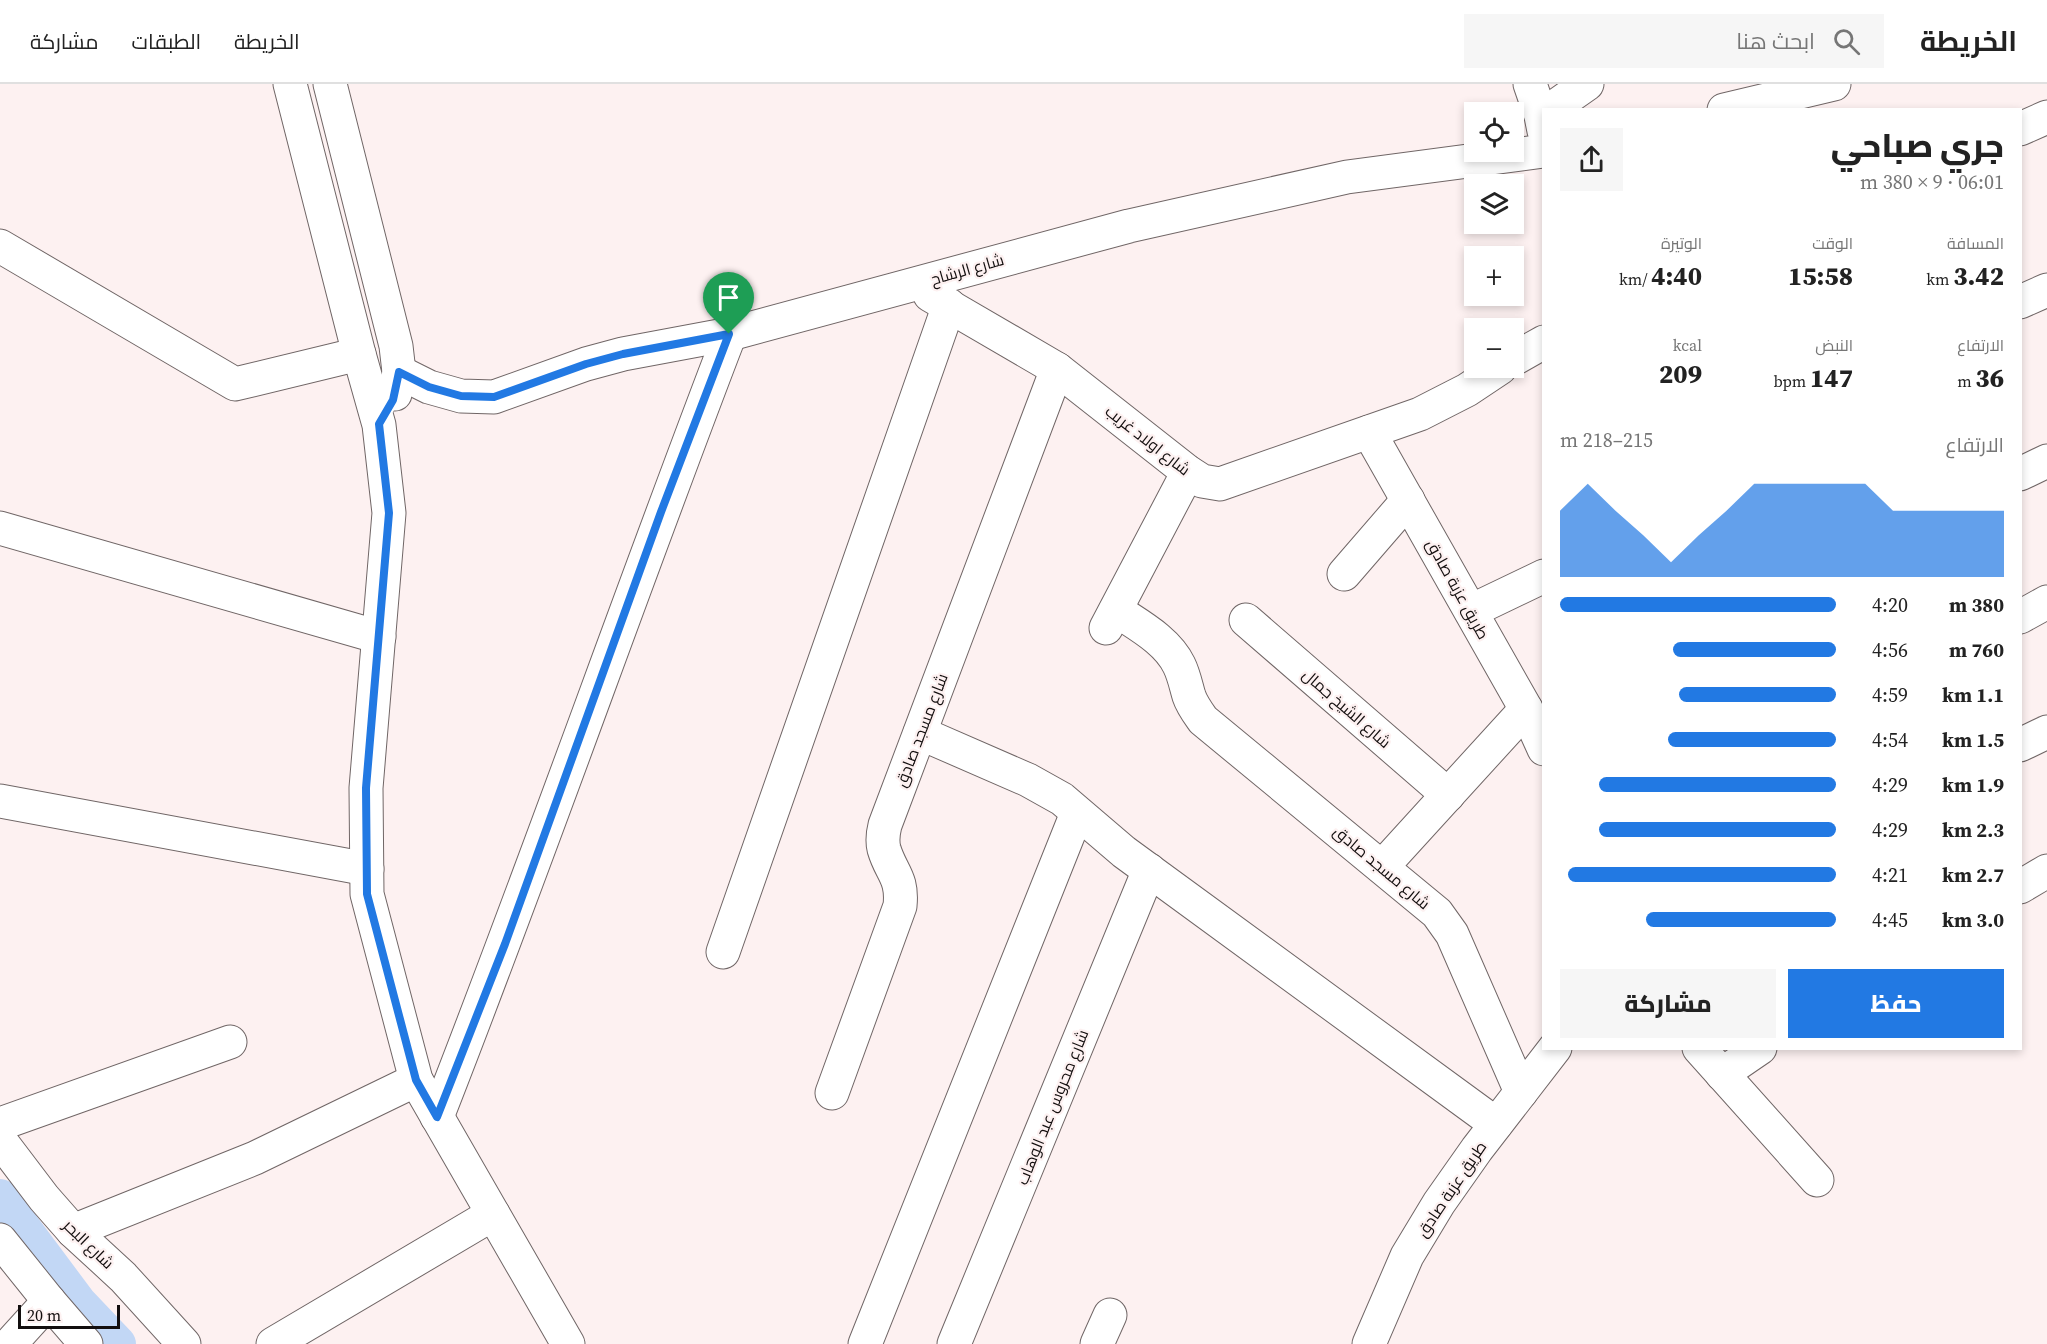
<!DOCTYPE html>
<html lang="ar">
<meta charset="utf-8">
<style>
:root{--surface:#fff;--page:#f6f6f6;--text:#222;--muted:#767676;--line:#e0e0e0;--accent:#2279e3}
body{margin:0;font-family:"Source Serif 4",Cairo,serif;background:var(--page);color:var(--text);direction:rtl;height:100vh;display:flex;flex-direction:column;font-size:22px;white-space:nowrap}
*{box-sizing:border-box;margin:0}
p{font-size:20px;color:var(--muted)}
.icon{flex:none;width:33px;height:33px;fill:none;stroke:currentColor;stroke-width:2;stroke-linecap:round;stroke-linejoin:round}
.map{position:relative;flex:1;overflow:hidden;direction:ltr}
.drawer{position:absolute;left:1542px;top:24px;width:480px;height:942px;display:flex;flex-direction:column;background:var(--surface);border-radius:0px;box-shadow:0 3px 9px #0003;direction:rtl}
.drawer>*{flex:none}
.controls{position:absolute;left:1464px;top:18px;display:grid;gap:12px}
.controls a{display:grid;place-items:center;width:60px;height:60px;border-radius:0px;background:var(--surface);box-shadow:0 3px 9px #0003;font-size:30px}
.scale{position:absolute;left:18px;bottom:15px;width:102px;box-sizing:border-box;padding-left:6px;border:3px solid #120e0e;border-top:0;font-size:16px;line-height:21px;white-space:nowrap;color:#120e0e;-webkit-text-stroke:4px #fdf1f1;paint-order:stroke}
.pin{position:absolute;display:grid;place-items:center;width:51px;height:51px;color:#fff;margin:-62px -26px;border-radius:50% 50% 50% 0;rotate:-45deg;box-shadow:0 0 6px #0007}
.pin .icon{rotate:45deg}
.round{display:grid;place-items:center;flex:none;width:63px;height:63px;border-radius:0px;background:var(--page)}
.summary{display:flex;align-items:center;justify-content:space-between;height:102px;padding:0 18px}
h1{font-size:33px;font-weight:800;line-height:45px}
.metrics{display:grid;grid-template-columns:repeat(3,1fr);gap:9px;height:102px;padding:6px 18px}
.metrics div{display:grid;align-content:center}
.metrics b{font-size:26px;font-weight:800}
.metrics small{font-size:16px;font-weight:400}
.metrics p{font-size:16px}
.chart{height:168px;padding:12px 18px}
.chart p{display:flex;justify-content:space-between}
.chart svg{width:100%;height:108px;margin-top:6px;fill:var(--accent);opacity:.7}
.primary-button{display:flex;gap:12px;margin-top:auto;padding:12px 18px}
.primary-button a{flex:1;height:69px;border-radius:0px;background:var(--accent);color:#fff;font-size:24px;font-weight:800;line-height:69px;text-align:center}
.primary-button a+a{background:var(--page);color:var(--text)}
ul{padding:0 18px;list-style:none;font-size:20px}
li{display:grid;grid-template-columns:96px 72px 1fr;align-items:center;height:45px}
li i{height:15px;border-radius:8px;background:var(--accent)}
header{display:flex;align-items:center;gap:36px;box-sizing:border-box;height:84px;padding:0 30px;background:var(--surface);border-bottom:2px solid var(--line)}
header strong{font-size:28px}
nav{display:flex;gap:33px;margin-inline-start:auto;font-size:21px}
.search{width:420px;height:54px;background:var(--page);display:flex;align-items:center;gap:15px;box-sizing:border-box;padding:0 21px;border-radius:0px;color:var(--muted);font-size:22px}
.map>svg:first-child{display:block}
</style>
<header>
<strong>الخريطة</strong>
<div class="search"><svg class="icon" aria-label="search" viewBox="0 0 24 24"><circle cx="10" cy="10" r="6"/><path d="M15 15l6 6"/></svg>ابحث هنا</div>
<nav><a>الخريطة</a><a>الطبقات</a><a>مشاركة</a></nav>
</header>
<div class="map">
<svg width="2047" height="1260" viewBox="0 0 2047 1260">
<rect width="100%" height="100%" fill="#fdf1f1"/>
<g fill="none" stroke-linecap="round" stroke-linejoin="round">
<!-- canal -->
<path stroke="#c2d7f5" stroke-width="36" d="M 0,1113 L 79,1219 L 118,1260"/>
<defs>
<g id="street">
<path d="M 290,0 L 359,270 L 379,341 L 389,429 L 366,704 L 367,810 L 416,996 L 568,1260"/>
<path d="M 330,0 L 396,262 L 399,288 L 395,310"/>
<path d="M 1530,0 L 1541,32 L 1544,47"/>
<path d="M 1550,26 L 1587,0"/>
<path d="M 1724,26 L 1834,0"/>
<path d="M 2020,45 L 2047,33"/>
<path d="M 0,162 L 235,300 L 359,270"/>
<path d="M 930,211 L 1057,285 L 1188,388 L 1202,397 L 1220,400 L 1420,330 L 1467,306 L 1500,284"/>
<path d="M 2020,218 L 2047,206"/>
<path d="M 1514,275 L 1544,258"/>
<path d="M 399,288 L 429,303 L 461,312 L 494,313 L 586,280 L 623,270 L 730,250 L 1129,142 L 1347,93 L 1544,67"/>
<path d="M 1369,348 L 1526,625 L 1544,665"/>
<path d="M 2020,390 L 2047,377"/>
<path d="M 0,444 L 379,553"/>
<path d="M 1344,490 L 1408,416"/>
<path d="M 1116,526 C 1138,541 1167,556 1179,581 C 1184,591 1186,602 1189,612 C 1192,621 1198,629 1203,636 L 1437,829 L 1452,850 L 1521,1008"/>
<path d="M 1471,527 L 1544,492"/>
<path d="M 2020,533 L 2047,518"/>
<path d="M 1246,536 L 1448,711"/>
<path d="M 1106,544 L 1188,388"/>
<path d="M 920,649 L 1028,696 L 1062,715 L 1124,768 L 1496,1040"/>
<path d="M 2020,661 L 2047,648"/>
<path d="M 0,717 L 367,785"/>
<path d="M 1382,783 L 1526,625"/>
<path d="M 2020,803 L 2047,787"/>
<path d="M 723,868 L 949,221"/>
<path d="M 1699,964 L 1817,1096"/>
<path d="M 1722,990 L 1760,964"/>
<path d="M 832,1009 L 900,822 C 903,793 891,789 884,765 C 882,757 883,749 885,741 L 1057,285"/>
<path d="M 437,1033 C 539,773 630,510 730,250"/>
<path d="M 0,1040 L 230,958"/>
<path d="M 73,1147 L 255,1074 L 416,996"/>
<path d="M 10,1260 L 49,1217"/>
<path d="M 273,1260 L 493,1130"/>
<path d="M 865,1260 L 1077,729"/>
<path d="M 954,1260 L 1149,786"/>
<path d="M 1097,1260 L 1110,1231"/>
<path d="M 1369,1260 L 1407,1172 L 1439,1119 L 1477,1065 L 1555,964"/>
</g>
<g id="secondary">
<path d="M 0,1056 L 44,1114 L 73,1147 L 123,1193 L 184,1260"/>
<path d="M 0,1156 L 49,1217 L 86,1260"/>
</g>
</defs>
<!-- street casing -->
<use href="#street" stroke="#706666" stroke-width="35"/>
<!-- secondary casing -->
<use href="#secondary" stroke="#706666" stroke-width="35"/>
<!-- street -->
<use href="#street" stroke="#fff" stroke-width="33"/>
<!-- secondary -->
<use href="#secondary" stroke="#fff" stroke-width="33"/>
</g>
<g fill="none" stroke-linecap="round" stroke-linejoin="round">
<defs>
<path id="route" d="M 729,250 L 661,428 L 505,860 L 437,1033 L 416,996 L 367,810 L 366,704 L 389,429 L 379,340 L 393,316 L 399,288 L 429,303 L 461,312 L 494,313 L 586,280 L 623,270 Z"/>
</defs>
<!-- route casing -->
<use href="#route" stroke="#fff" stroke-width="12"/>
<!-- route -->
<use href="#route" stroke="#2279e3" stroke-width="8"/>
</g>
<g text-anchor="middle" stroke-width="4.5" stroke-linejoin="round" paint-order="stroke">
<!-- street labels -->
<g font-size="16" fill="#120e0e" stroke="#fdf1f1">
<text transform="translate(967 185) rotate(-16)" y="6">شارع الرشاح</text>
<text transform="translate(1148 356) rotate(38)" y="6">شارع اولاد غريب</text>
<text transform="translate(1458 505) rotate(61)" y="6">طريق عزبة صادق</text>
<text transform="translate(1347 624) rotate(41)" y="6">شارع الشيخ جمال</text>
<text transform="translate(921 646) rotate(-69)" y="6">شارع مسجد صادق</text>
<text transform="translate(1382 783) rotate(40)" y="6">شارع مسجد صادق</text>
<text transform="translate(1052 1023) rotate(-68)" y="6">شارع محروس عبد الوهاب</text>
<text transform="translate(1451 1105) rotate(-56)" y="6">طريق عزبة صادق</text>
<text transform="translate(89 1160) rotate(44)" y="6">شارع البحر</text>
</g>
</g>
</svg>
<div class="controls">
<a><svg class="icon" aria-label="locate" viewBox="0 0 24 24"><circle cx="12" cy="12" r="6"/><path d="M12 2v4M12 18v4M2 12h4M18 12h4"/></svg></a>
<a><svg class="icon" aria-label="layers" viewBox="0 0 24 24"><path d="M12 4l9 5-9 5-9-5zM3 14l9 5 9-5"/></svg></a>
<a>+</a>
<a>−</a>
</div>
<div class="scale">20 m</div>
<div class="pin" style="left:729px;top:250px;background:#1e9e55"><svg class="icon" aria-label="arrive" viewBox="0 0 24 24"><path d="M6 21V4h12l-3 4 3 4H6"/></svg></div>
<section class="drawer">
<div class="summary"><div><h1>جري صباحي</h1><p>06:01 · 9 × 380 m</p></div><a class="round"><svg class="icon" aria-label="share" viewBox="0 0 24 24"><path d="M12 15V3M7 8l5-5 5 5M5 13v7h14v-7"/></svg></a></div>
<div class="metrics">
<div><p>المسافة</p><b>3.42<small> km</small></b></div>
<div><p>الوقت</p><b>15:58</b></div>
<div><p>الوتيرة</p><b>4:40<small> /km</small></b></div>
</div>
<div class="metrics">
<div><p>الارتفاع</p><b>36<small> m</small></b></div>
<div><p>النبض</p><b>147<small> bpm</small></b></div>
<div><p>kcal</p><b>209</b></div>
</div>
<div class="chart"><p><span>الارتفاع</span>215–218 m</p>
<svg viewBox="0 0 160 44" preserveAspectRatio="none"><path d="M0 44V17L10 6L20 17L30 27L40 38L50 27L60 17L70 6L80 6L90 6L100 6L110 6L120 17L130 17L140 17L150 17L160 17V44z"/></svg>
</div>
<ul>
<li><b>380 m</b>4:20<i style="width:100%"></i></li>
<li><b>760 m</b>4:56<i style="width:59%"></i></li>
<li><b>1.1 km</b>4:59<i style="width:57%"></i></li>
<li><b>1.5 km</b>4:54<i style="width:61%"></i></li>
<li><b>1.9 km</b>4:29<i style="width:86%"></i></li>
<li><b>2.3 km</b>4:29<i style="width:86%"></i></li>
<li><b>2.7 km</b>4:21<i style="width:97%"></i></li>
<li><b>3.0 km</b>4:45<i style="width:69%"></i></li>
</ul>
<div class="primary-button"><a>حفظ</a><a>مشاركة</a></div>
</section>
</div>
